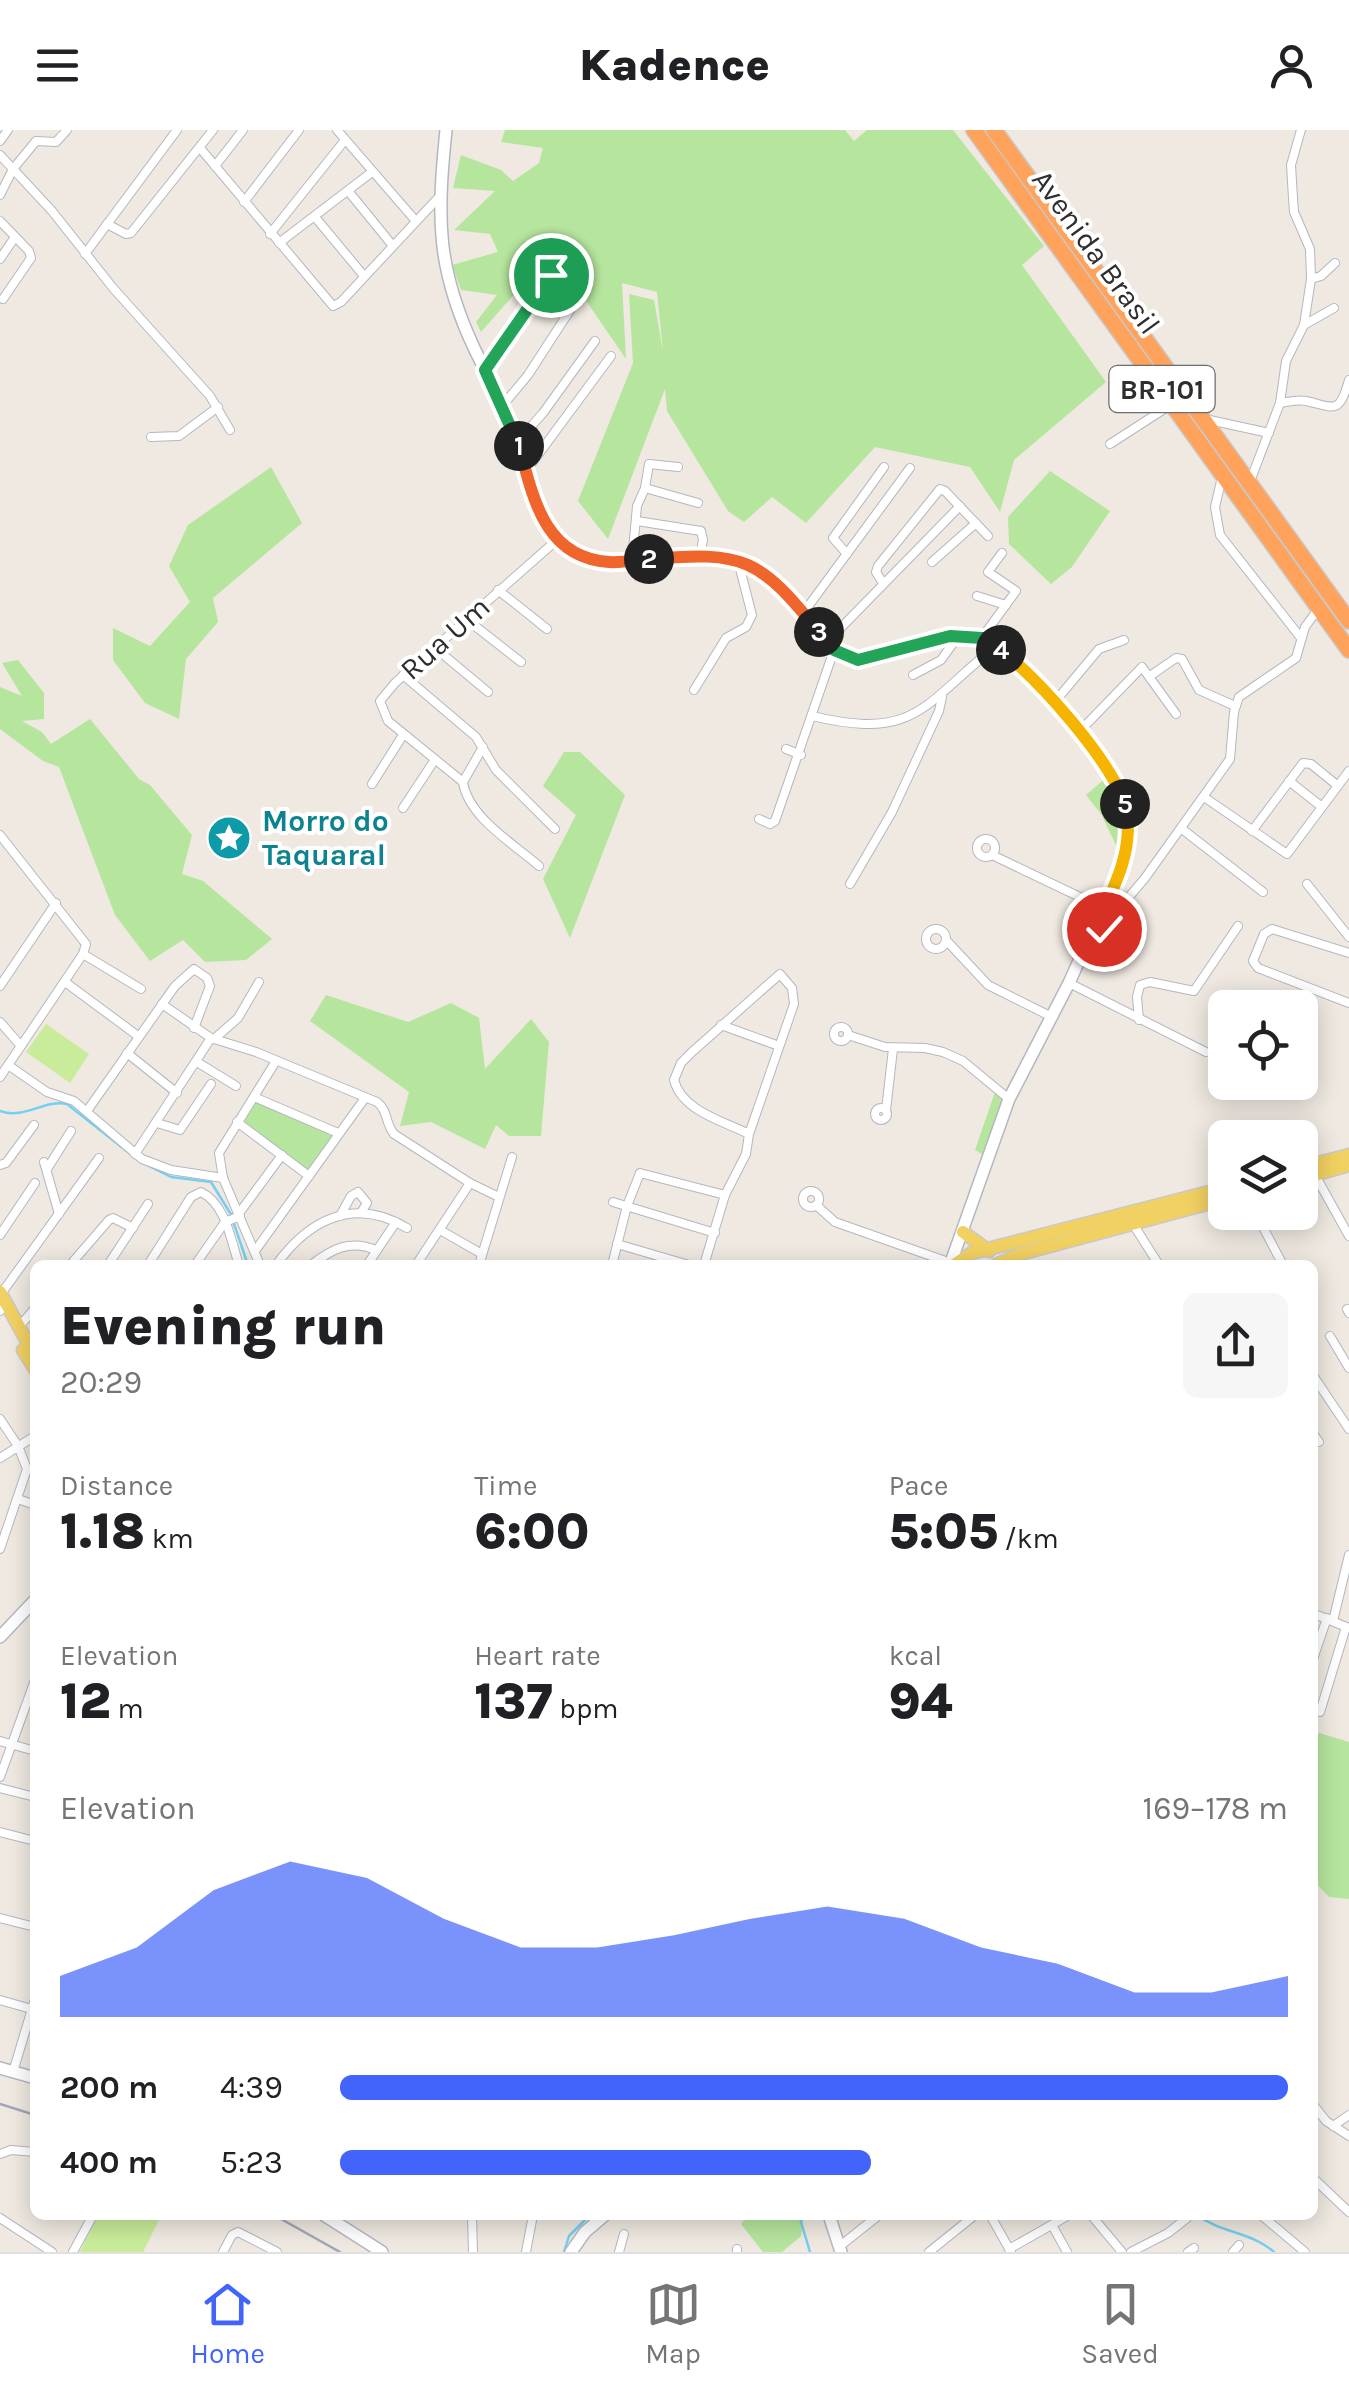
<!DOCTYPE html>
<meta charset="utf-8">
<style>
:root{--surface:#fff;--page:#f6f6f6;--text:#202124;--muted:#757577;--line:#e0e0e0;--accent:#4264fb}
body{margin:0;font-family:Karla,sans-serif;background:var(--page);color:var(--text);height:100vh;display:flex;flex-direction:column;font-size:38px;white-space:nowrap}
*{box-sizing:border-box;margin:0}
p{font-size:32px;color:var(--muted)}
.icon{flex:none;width:55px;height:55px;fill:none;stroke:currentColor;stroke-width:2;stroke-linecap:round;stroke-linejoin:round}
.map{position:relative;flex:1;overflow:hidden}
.side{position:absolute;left:30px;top:1130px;width:1288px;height:960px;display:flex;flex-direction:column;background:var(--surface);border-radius:15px;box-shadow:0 5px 25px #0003}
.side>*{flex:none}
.tools{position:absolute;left:1208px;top:860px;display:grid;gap:20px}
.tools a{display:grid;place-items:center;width:110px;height:110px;border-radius:15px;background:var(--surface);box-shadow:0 5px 25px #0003;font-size:50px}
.pin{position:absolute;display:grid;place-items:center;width:85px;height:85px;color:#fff;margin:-42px;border:5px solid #fff;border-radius:50%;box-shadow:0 2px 10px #0007}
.km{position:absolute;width:50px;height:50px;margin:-25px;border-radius:50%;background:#222;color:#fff;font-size:28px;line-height:50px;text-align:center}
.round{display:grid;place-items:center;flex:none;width:105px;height:105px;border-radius:15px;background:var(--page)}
.head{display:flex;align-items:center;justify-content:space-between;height:170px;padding:0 30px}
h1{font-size:55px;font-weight:800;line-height:75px}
.stats{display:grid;grid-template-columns:repeat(3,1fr);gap:15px;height:170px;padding:10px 30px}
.stats div{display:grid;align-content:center}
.stats b{font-size:50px;font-weight:800}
.stats small{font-size:28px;font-weight:400}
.stats p{font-size:28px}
.chart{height:280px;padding:20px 30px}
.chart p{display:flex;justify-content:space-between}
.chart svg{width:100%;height:180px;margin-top:10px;fill:var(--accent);opacity:.7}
ul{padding:0 30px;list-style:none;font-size:32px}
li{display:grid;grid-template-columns:160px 120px 1fr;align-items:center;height:75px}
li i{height:25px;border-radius:12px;background:var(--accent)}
header{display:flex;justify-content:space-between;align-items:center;height:130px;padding:0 30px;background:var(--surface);font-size:45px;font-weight:800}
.menu{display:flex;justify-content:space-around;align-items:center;height:140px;border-top:2px solid var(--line);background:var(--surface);font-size:28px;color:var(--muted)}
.menu a{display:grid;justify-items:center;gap:5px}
.menu .current{color:var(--accent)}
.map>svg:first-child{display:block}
</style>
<header><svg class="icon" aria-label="menu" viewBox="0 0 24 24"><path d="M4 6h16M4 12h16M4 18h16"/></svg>Kadence<svg class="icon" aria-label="person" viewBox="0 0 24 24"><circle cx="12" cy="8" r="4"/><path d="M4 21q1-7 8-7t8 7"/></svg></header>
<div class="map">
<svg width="1349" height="2122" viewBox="0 0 1349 2122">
<rect width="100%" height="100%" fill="#efe9e1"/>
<!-- green -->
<g fill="#b6e59e">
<path d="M 505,0 L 845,0 L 854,11 L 867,0 L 953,0 L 1044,116 L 1022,135 L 1106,252 L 1014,330 L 1000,382 L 970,337 L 875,317 L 806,393 L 772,367 L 744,392 L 728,381 L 667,281 L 665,259 L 608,409 L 578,371 L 633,233 L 629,164 L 654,170 L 663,222 L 657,162 L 622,153 L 626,229 L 552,121 L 481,202 L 476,192 L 497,165 L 461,160 L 452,135 L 498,122 L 490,104 L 454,100 L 495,61 L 453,58 L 461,25 L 501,40 L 513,51 L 539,33 L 543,18 L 501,12 Z"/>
<path d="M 271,337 L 302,393 L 213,468 L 218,492 L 186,529 L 179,589 L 145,573 L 113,530 L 113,498 L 150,516 L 190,472 L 169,436 L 188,395 Z"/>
<path d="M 1050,341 L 1110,381 L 1072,437 L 1051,454 L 1009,414 L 1008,387 Z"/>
<path d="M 18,530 L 44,563 L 44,589 L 22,591 L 42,602 L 51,614 L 90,589 L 139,649 L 150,655 L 192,705 L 182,744 L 203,751 L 272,809 L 246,830 L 205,832 L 183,810 L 150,831 L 115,785 L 59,637 L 43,631 L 0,599 L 0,557 L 22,566 L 2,533 Z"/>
<path d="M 564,622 L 580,622 L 625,665 L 570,808 L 543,749 L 576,685 L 543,656 Z"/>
<path d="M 1108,646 L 1121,686 L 1123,718 L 1116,715 L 1101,684 L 1086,665 Z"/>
<path d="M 326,865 L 408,892 L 451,873 L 479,888 L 485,939 L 531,889 L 549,912 L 541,1006 L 509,1006 L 496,995 L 485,1019 L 431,992 L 400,996 L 409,962 L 310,891 Z"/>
<path d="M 995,962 L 1006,971 L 985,1026 L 975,1020 Z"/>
<path d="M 252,970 L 336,1004 L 308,1043 L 238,992 Z"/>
<path d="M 1313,1601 L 1349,1612 L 1349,1769 L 1329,1767 L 1313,1750 Z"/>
<path d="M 748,2085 L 804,2085 L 801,2106 L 782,2122 L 763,2122 L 741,2094 Z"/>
</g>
<!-- pitch -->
<g fill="#c9ec9a">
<path d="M 46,894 L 89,924 L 70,953 L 26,922 Z"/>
<path d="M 98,2085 L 158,2085 L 161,2086 L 143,2122 L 80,2122 Z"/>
</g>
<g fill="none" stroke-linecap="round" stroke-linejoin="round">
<!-- stream -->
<g stroke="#75cff0" stroke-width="2.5">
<path d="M 0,981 C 25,990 44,969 67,974 L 133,1026"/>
<path d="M 139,1031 L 171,1047 L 211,1052 L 232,1086"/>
<path d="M 234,1094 L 248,1135"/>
<path d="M 799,2085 L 810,2122"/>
<path d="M 1197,2085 C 1221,2103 1252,2102 1274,2122"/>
<path d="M 564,2122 L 569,2106 L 590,2085"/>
</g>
<defs>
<g id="street">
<path d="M 337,0 L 415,90"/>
<path d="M 0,11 L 8,0"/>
<path d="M 200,18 L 333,176 L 341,172 L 439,67"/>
<path d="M 0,25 L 52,81 L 113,158 L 210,266 L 230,300"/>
<path d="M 215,36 L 243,0"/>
<path d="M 349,62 L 393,116"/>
<path d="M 0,65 L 13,39 L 36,11 L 56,12 L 67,0"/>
<path d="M 244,72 L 299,0"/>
<path d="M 315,87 L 364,146"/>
<path d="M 0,91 L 29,121 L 31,128 L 3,169"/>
<path d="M 107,94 L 126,104 L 131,103 L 213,0"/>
<path d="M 270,104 L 345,10"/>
<path d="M 279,113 L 372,42"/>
<path d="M 85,124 L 177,0"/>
<path d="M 0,129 L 15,107"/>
<path d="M 1311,149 L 1321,146 L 1335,133"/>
<path d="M 1304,195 L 1334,178"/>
<path d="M 485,240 L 551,145"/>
<path d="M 1280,273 C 1288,272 1298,269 1306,271 C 1334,277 1339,286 1349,250"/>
<path d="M 503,275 L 528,245 L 574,174"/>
<path d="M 1205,289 L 1269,303"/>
<path d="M 151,307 L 179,306 L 218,277"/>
<path d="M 518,311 L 543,283 L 595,211"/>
<path d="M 1110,314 L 1172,274"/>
<path d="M 526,341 L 611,226"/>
<path d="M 1222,347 L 1215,377 L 1220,405 L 1301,508"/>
<path d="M 1249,354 L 1280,273 L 1286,231 L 1304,195 L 1311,149 L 1310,119 L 1294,82 L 1293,68 L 1291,35 L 1301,0"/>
<path d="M 645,358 L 698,373"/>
<path d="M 637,391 L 701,401 L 703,410 L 700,426"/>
<path d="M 847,424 L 833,408 L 884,337"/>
<path d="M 632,431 L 637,376 L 645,358 L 649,334 L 678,337"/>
<path d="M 932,432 L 976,393"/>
<path d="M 883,453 L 876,442 L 878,436 L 940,359 L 945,361 L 988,406"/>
<path d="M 498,460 L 547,499"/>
<path d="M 977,466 L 1006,475"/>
<path d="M 804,482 L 910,338"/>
<path d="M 466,489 L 521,532"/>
<path d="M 981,509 L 1016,461 L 988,442 L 1002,423"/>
<path d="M 827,512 L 960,376"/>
<path d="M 434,517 L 488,562"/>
<path d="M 403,545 L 476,607 L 496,640 L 555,699"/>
<path d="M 913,545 L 941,530 L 959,505"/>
<path d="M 1150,546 L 1176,528 L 1182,529 L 1199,560 L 1235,576"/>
<path d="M 694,560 L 726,508 L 746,497 L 752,485 L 738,431"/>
<path d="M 1053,574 L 1099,519 L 1124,510"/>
<path d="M 812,586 C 917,611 923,574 995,517"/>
<path d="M 1078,603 L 1142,537 L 1176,584"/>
<path d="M 483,617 L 463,652 C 468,687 514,714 539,736"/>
<path d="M 786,619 L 801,625"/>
<path d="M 1289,651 L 1322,677"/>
<path d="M 463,652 L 388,591 L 380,571 L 395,553 L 558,409"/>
<path d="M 372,654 L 403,605"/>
<path d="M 1204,667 L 1287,724 L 1349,641"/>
<path d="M 403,678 L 434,631"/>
<path d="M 759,689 L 770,694 L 775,691 L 834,520"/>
<path d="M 1182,699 L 1263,762"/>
<path d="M 1252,701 L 1303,633 L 1311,634 L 1338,656"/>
<path d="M 0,705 L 86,814 L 83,824 L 0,947"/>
<circle cx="986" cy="718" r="9"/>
<path d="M 992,725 L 1103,778"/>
<path d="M 850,754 L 892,682 L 939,581 L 942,567"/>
<path d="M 1307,754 L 1349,807"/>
<circle cx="936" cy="809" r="10"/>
<path d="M 946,810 L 988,855 L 1052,887"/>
<path d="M 1090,813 L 1145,748 L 1230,629 L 1234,582 L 1239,567 L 1296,528 L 1305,497 L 1319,478"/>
<path d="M 1349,823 L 1272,799 L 1264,804 L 1253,831 L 1258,838 L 1349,873"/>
<path d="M 83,824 L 141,859"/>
<path d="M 65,852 L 138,906"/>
<path d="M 1069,853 L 1206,922"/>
<path d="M 0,856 L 56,773"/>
<path d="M 162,874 L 211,908 L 256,922 L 377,972 C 388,980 385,993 394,1004 L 470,1053 L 499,1067"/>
<path d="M 1139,890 L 1137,867 L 1140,855 L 1150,852 L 1194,861 L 1238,796"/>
<path d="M 0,892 L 21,916"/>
<path d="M 721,895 L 779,916"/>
<circle cx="841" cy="904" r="7"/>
<path d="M 848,905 L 885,917 L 925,918 L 943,922 L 963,931 L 1009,969"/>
<path d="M 214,909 L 238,888 L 259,852"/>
<path d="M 127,923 L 177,963"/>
<path d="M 197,932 L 236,956"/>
<path d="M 8,935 L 47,962 L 74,971 L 142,1029 L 171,1040 L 223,1048 L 260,1135"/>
<path d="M 254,967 L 338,1003"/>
<circle cx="881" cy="984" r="6"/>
<path d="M 886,980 L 893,919"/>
<path d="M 87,981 L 175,856 L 194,839 L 207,848 L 210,856 L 194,898"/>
<path d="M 237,992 L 309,1046"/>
<path d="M 157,993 L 180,1000 L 211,954"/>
<path d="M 135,1024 L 211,908"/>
<path d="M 44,1032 L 59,1084"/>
<path d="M 0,1035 L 6,1033 L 34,995"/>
<path d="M 47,1039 L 71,1001"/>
<path d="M 1315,1045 L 1349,1106"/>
<path d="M 223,1048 L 219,1023 L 276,931"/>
<circle cx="811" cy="1069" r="8"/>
<path d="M 613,1072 L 715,1103"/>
<path d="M 816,1075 L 835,1092 L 951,1133"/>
<path d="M 240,1082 L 282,1025"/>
<path d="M 1255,1082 L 1283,1135"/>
<path d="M 340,1086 L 351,1066 L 358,1062 L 367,1073 L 362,1081"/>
<path d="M 1133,1094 L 1159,1135"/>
<path d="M 440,1100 L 482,1124"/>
<path d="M 0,1105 L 35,1053"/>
<path d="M 617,1114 L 689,1135"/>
<path d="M 255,1121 L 365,968"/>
<path d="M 70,1135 L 109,1090 L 113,1088 L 133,1098"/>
<path d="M 108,1135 L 148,1074"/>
<path d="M 148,1135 L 191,1067 L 201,1062 C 226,1074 231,1111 239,1135"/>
<path d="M 195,1135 L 225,1092 L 240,1086"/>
<path d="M 276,1135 C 310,1088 355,1067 407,1098"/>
<path d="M 311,1135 C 332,1119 350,1109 376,1120"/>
<path d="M 367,1135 L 396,1092"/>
<path d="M 416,1135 L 470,1053"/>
<path d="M 479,1135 L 512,1027"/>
<path d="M 612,1135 L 627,1076 L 640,1043 L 725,1065"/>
<path d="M 704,1135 L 725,1065 L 746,1024 L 749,1004 L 794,874 L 792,858 L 780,844 L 692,922 L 681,933 L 674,950 C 682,981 723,991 749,1004"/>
<path d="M 1,1164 L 99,1028"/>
<path d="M 1347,1179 L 1349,1183"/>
<path d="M 0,1181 L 1,1180"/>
<path d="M 19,1197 L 35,1178"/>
<path d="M 1330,1206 L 1349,1238"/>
<path d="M 1312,1244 L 1349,1299"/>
<path d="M 0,1289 L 18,1316 L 27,1339 L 0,1419"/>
<path d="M 1312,1302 L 1319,1312"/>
<path d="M 0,1328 L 35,1306"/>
<path d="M 18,1369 L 35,1375"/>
<path d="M 1312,1483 L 1349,1498"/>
<path d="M 1333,1491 L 1349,1425"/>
<path d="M 1312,1532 L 1327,1488"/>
<path d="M 1320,1582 L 1346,1497"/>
<path d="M 0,1611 L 35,1621"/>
<path d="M 0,1647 L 35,1550"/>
<path d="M 0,1658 L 35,1667"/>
<path d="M 0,1702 L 35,1711"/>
<path d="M 0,1788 L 35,1797"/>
<path d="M 0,1870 L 35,1880"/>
<path d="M 13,1942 L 35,1869"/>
<path d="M 1312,1973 L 1326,1991 L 1349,2006"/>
<path d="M 1333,1996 L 1349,1985"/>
<path d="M 0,2024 L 11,2020 L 35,2022"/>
<path d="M 1312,2047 L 1349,2082"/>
<path d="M 472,2085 L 473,2122"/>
<path d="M 990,2085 L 1011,2122"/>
<path d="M 1091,2085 L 1122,2122"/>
<path d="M 1261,2085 L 1305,2122"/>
<path d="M 0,2088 L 52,2122"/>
<path d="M 1052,2095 L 1067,2122"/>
<path d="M 840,2116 L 879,2085"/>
<path d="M 1009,2119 L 1069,2085"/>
<path d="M 73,2122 L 93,2085"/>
<path d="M 223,2122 L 232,2105 L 238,2102 L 277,2122"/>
<path d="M 526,2122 L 533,2085"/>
<path d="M 619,2122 L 624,2104"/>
<path d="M 737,2122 L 737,2119"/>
<path d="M 929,2122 L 975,2085"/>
<path d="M 1131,2122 L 1168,2103 L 1187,2088"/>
<path d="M 1188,2122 L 1194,2118"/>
<path d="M 1233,2122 L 1239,2115"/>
</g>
<g id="secondary">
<path d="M 446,0 C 437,88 436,138 475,220 C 487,245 502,269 512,294 C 530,337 527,385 566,416 C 618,456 696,407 757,438 C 792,457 823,525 854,530 C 885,535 929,500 971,507 C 1010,512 1104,625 1120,662 C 1131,686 1131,710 1122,735 L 1069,853 L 1009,969 L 950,1135"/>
<path d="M 0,1507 L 35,1470"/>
<path d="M 0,1938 L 35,1948"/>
<path d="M 324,2085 L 382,2122"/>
<path d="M 829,2085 L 841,2122"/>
<path d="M 571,2122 L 585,2102 L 605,2085"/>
</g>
<g id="primary">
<path d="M 1300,1038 L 1349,1025"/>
<path d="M 1300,1049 L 1349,1035"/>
<path d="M 963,1102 L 989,1121"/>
<path d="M 954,1135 L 972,1123 L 1225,1058"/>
<path d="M 996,1135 L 1020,1124 L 1225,1069"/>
<path d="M 0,1162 L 35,1226"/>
<path d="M 23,1220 L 35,1239"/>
</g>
<g id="highway">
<path d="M 974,0 L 1349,520"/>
<path d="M 994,0 L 1349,491"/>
</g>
</defs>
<!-- street casing -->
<use href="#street" stroke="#b4b7c1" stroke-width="10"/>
<!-- secondary casing -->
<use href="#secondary" stroke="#b4b7c1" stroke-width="14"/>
<!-- primary casing -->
<use href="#primary" stroke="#c9c9c9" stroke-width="15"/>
<!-- highway casing -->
<use href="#highway" stroke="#c9c9c9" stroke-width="18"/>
<!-- street -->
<use href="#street" stroke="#fff" stroke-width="8"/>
<!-- secondary -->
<use href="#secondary" stroke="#fff" stroke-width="11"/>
<!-- primary -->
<use href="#primary" stroke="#f2d163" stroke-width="12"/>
<!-- highway -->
<use href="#highway" stroke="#ffa35c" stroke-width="15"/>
<!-- rail -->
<g stroke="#a3a6b8" stroke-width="2.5">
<path d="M 0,1974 L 35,1985"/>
<path d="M 274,2085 L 340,2122"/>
</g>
</g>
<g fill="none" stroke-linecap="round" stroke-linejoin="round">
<defs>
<path id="split-1" d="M 519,316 L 485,240 L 551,145"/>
<path id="split-2" d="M 519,316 C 533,367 544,428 609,432 C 622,433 636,430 649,429"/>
<path id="split-3" d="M 649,429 C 745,421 759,428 819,502"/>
<path id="split-4" d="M 819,502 L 834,520 L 858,530 L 950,506 L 982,508 L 1001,520"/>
<path id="split-5" d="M 1001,520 C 1040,551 1109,628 1125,674"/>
<path id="split-6" d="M 1104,799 L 1085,819 C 1105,773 1138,725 1125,674"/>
</defs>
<!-- split-1 casing -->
<use href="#split-1" stroke="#fff" stroke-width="20"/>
<!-- split-2 casing -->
<use href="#split-2" stroke="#fff" stroke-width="20"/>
<!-- split-3 casing -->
<use href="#split-3" stroke="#fff" stroke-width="20"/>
<!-- split-4 casing -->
<use href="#split-4" stroke="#fff" stroke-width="20"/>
<!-- split-5 casing -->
<use href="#split-5" stroke="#fff" stroke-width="20"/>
<!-- split-6 casing -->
<use href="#split-6" stroke="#fff" stroke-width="20"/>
<!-- split-1 -->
<use href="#split-1" stroke="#22a559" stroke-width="12"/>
<!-- split-2 -->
<use href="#split-2" stroke="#f0652b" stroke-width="12"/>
<!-- split-3 -->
<use href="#split-3" stroke="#f0652b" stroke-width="12"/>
<!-- split-4 -->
<use href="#split-4" stroke="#22a559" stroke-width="12"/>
<!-- split-5 -->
<use href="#split-5" stroke="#f5b400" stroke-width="12"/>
<!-- split-6 -->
<use href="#split-6" stroke="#f5b400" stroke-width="12"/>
</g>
<!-- icons -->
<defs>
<symbol id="sight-disc" viewBox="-11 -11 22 22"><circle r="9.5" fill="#0f9aa8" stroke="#fff"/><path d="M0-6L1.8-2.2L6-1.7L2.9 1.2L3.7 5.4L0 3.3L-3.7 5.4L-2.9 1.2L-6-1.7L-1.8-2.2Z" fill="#fff"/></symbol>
</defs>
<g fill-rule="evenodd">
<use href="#sight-disc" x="204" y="683" width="50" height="50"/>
</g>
<g text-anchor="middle" stroke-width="8" stroke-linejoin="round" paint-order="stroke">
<!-- shield labels -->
<rect fill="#fff" stroke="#6d6d6d" stroke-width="2.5" x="1109.5" y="236" width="105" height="46" rx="8"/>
<g font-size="28" font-weight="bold" fill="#2e2e2e">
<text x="1162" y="269">BR-101</text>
</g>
<!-- street labels -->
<g font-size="30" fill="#2e2e2e" stroke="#fff">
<text transform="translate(1096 122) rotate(54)" y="10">Avenida Brasil</text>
<text transform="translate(445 508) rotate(-42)" y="10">Rua Um</text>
</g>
<!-- culture labels -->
<g font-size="30" font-weight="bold" fill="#0d838f" stroke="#fff" text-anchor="start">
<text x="262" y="701">Morro do<tspan x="262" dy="34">Taquaral</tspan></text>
</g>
</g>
</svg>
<div class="tools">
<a><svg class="icon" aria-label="locate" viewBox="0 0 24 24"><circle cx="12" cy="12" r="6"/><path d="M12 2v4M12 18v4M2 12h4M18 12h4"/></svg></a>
<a><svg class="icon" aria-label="layers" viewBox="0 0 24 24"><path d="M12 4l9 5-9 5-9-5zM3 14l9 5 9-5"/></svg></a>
</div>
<div class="pin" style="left:551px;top:145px;background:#1e9e55"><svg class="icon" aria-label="arrive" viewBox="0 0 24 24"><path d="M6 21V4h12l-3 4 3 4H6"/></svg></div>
<div class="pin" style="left:1104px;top:799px;background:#d93025"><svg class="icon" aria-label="check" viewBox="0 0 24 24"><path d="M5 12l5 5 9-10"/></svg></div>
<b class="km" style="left:519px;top:316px">1</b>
<b class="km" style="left:649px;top:429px">2</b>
<b class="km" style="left:819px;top:502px">3</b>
<b class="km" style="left:1001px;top:520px">4</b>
<b class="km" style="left:1125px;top:674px">5</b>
<section class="side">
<div class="head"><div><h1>Evening run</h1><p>20:29</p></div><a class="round"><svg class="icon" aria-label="share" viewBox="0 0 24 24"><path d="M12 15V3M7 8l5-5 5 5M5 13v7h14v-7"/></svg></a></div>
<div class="stats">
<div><p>Distance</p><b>1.18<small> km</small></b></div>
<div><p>Time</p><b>6:00</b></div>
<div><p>Pace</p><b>5:05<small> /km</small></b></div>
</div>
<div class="stats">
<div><p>Elevation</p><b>12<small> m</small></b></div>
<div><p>Heart rate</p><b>137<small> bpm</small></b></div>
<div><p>kcal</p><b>94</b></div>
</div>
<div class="chart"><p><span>Elevation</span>169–178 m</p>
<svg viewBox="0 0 160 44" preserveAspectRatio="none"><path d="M0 44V34L10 27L20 13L30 6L40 10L50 20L60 27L70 27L80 24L90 20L100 17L110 20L120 27L130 31L140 38L150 38L160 34V44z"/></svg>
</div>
<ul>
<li><b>200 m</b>4:39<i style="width:100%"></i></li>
<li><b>400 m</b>5:23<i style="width:56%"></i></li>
</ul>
</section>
</div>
<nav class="menu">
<a class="current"><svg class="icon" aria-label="home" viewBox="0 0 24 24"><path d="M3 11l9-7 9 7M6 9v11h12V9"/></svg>Home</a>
<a><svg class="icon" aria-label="map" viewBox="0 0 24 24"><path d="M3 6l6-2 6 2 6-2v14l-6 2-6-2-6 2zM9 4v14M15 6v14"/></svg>Map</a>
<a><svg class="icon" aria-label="saved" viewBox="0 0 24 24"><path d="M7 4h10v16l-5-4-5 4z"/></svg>Saved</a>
</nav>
